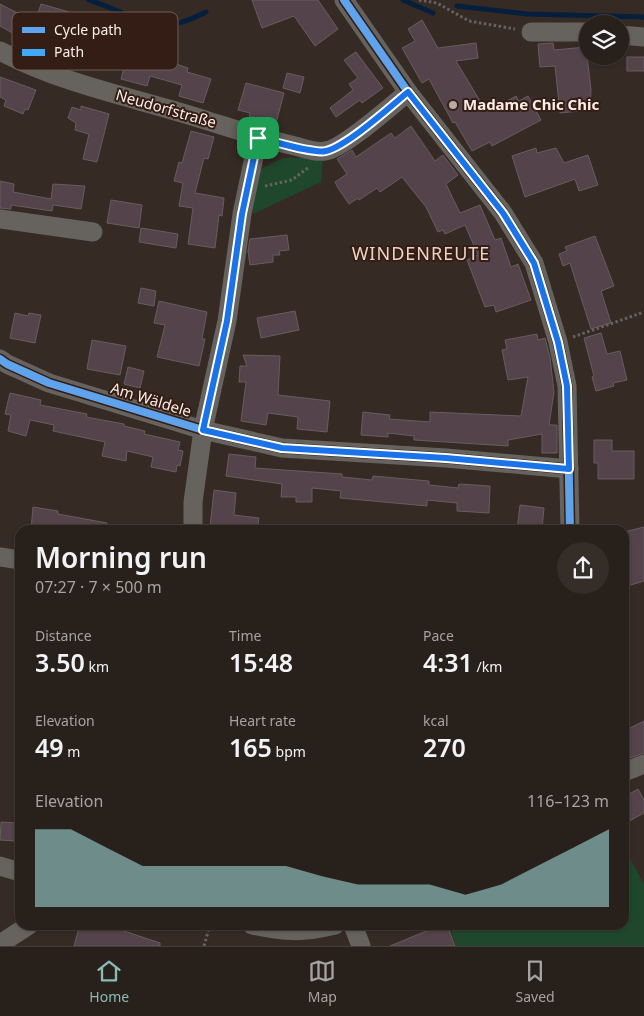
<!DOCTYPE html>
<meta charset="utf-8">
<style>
:root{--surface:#28201b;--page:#342d28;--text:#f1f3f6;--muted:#a5a3a3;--line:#443e3a;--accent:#8bbbb9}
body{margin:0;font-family:"Noto Sans",sans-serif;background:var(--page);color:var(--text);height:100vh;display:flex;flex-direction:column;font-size:19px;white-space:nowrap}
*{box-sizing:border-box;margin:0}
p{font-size:16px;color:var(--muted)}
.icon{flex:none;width:28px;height:28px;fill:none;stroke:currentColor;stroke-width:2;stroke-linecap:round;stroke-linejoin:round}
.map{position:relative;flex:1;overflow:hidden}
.sheet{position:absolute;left:15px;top:525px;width:614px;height:405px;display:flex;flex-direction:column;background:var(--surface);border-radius:15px;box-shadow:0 1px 4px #0004,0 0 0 1px var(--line)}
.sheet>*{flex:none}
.controls{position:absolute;left:579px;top:15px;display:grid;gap:10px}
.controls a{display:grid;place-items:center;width:50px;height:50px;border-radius:50%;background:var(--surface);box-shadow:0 1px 4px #0004,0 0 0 1px var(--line);font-size:25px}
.pin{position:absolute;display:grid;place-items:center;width:42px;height:42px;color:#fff;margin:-21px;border-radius:10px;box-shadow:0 2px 8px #0006}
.round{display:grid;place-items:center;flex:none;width:52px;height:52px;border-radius:26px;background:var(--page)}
.summary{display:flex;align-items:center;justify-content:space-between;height:85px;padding:0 20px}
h1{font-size:28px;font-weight:600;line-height:38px}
.stats{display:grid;grid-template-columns:repeat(3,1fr);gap:8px;height:85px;padding:5px 20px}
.stats div{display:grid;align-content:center}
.stats b{font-size:25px;font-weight:600}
.stats small{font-size:14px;font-weight:400}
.stats p{font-size:14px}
.chart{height:140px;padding:10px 20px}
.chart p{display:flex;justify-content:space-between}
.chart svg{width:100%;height:90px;margin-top:5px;fill:var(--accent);opacity:.7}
.dock{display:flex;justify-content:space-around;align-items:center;height:70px;border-top:1px solid var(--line);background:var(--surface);font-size:14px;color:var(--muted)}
.dock a{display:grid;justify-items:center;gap:2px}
.dock .active{color:var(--accent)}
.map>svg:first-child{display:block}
</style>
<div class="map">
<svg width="644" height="946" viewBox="0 0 644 946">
<rect width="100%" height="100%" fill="#362a24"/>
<!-- green -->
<g fill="#1f472c">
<path d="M 283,158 L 323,158 L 321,182 L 253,214 L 254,182 L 261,169 Z"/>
<path d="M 624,848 L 644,884 L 644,946 L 456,946 L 450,928 L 458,925 L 624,925 Z"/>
</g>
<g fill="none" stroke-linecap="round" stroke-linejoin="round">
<!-- stream -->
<g stroke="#051f3d" stroke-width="5">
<path d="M 89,0 C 114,7 141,26 168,25 C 181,24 194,18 206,12"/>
<path d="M 403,0 L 433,13"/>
<path d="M 457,6 L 527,14 L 644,17"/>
</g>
</g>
<!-- building -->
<g fill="#55434c" stroke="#675d5e">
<path d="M 252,0 L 318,0 L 338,29 L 315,46 L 294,16 L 262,28 Z"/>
<path d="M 0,4 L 37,23 L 32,37 L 20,33 L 18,36 L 0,26 Z"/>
<path d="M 41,4 L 97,20 L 82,68 L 56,60 L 66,29 L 36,20 Z"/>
<path d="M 422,20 L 438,48 L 476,43 L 478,58 L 456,61 L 483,106 L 497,100 L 500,105 L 516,96 L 519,101 L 528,96 L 541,120 L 492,146 L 490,142 L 472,151 L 455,122 L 453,123 L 429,79 L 422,83 L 402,48 L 415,41 L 408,29 Z"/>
<path d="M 131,42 L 157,49 L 155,57 L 188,68 L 187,72 L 211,79 L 203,103 L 179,96 L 182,85 L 150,76 L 147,86 L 121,79 Z"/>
<path d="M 553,43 L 554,50 L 586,47 L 591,90 L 590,110 L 560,113 L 555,66 L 540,67 L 538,44 Z"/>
<path d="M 356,52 L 383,88 L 362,103 L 360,100 L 336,117 L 330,108 L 353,90 L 349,84 L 358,78 L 344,60 Z"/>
<rect x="627" y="57" width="17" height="14"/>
<path d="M 287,73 L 304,77 L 300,93 L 283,88 Z"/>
<path d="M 0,77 L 36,90 L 28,110 L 25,109 L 23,114 L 4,106 L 6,100 L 0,97 Z"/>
<path d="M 246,83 L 284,93 L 276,123 L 249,116 L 250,113 L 238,110 Z"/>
<path d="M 81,106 L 109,114 L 97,162 L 83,159 L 89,134 L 75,130 L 76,123 L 68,118 L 72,107 L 81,110 Z"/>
<path d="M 411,126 L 435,161 L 443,155 L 458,175 L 446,184 L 460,213 L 480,205 L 495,240 L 501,238 L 511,267 L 518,264 L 531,300 L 496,312 L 494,305 L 485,307 L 467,260 L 478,255 L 465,225 L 445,234 L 443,230 L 438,232 L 426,207 L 402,177 L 380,192 L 377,188 L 359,200 L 358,198 L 349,204 L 338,188 L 335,182 L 347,174 L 337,159 L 352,150 L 356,157 L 391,133 L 395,138 Z"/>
<path d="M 191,131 L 214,137 L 208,159 L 204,158 L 195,193 L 224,198 L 222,216 L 219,215 L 215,248 L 188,244 L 193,208 L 179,206 L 183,183 L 174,181 L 179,162 L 182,163 Z"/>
<path d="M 536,148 L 537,153 L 556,148 L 564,163 L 588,155 L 598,185 L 579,191 L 575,179 L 525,197 L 512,156 Z"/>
<path d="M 0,181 L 14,184 L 13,192 L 51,199 L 53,184 L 85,186 L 81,209 L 53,205 L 52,211 L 11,205 L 11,209 L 0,208 Z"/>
<path d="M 111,200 L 142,205 L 139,228 L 107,223 Z"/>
<path d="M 141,228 L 178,234 L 176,248 L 139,242 Z"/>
<path d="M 287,235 L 289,250 L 279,251 L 280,255 L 273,255 L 273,262 L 250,265 L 248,251 L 250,239 Z"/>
<path d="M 595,236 L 614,286 L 601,291 L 611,323 L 591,329 L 570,263 L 563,266 L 559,254 L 567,251 L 565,247 Z"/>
<path d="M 141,288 L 156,291 L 154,306 L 138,303 Z"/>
<path d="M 159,301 L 207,312 L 202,339 L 205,339 L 199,366 L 157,357 L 165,325 L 154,323 Z"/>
<path d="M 295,311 L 299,330 L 261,338 L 257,318 Z"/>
<path d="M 15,313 L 28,316 L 29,313 L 41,315 L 35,343 L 10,338 Z"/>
<path d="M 601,333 L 607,354 L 620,351 L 627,380 L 613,383 L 614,386 L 596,391 L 592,377 L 594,376 L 584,338 Z"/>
<path d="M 537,334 L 538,340 L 545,338 L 550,357 L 554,392 L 549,425 L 557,425 L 557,453 L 542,453 L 542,434 L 508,440 L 508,446 L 414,440 L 414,436 L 388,433 L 388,437 L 361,435 L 363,412 L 390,415 L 389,419 L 430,422 L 430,412 L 521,416 L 528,377 L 508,380 L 502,350 L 507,349 L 505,340 Z"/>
<path d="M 92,340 L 126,346 L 120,375 L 87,369 Z"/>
<path d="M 243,355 L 280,356 L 278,395 L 330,401 L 327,432 L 297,429 L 298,417 L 268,413 L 266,425 L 241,421 L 246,382 L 239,382 L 240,366 L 247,366 Z"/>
<path d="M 128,367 L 144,371 L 140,388 L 124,384 Z"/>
<path d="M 10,393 L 41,400 L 40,405 L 87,414 L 86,417 L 124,424 L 124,426 L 145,431 L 144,434 L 180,442 L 178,450 L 183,451 L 180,466 L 177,465 L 176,472 L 151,467 L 153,457 L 127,451 L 126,461 L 102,456 L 105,442 L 53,431 L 54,425 L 30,420 L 26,436 L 8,431 L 11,415 L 5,414 Z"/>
<path d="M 594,440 L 612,440 L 612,451 L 634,451 L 634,479 L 598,479 L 598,463 L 594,463 Z"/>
<path d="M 229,454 L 256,457 L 255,468 L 342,474 L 342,477 L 372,480 L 373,476 L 429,481 L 429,485 L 458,488 L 459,484 L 490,486 L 489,513 L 457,511 L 457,503 L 427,500 L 427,506 L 340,498 L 341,491 L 312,488 L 312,502 L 296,502 L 296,497 L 281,497 L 282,484 L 226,476 Z"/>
<path d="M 214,490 L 236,493 L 234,515 L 259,518 L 257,530 L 229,530 L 210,527 Z"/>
<path d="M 520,505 L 544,508 L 542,530 L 517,530 Z"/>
<path d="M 33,507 L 58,511 L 58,514 L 107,523 L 106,530 L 31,530 Z"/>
<path d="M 644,527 L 644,581 L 624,587 L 624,532 Z"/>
<path d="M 644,721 L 644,753 L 624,760 L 624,731 Z"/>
<path d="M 638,789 L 644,800 L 644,813 L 624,824 L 624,797 Z"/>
<path d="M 1,822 L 17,823 L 16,841 L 0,840 Z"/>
<path d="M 84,925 L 100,925 L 121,930 L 160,943 L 160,946 L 74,946 L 79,928 L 83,929 Z"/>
<path d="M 441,925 L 447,925 L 455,946 L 390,946 Z"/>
</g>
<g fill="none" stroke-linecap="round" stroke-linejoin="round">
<!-- path -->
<g stroke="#67625f" stroke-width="3" stroke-dasharray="2.5 2.5" stroke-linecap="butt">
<path d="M 419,0 L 437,3 L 469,21 L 515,29"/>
<path d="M 265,186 L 292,180 L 309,167"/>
<path d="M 573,337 L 644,312"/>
<path d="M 204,946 L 210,925"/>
</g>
<!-- street -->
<g stroke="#66635f" stroke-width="19">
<path d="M 344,0 L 408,92 L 503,213 L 534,263 L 558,342 L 567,386 L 570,530"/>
<path d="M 531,32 L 588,32"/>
<path d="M 620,35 L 644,37"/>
<path d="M 0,51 C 66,86 138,98 208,121 C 237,130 265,139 295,146 C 304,148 315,153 325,151 C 343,149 392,105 408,92"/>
<path d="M 0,219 L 93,232"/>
<path d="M 0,359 L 7,364 L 49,383 L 203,430 L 282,448 L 446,458 L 569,469"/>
<path d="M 193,530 L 193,502 L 203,430 L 227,321 L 242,214 L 258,138"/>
<path d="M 0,557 L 20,560"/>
<path d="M 624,772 L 644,764"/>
<path d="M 0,866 L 20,872"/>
<path d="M 252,925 C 285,932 302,933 335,925"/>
<path d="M 353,925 L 361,946"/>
<path d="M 0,944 L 29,925"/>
</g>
<!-- quiet -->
<path stroke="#3fa9f5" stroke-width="6" stroke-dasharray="12 6" stroke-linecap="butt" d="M 364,128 L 408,92"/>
<defs>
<g id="cycleway">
<path d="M 344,0 L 408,92 L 503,213 L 534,263 L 558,342 L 567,386 L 570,530"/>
<path d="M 0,359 L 7,364 L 49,383 L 203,430 L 282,448 L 446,458 L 569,469"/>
</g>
</defs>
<!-- cycleway casing -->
<use href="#cycleway" stroke="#331d14" stroke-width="11"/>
<!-- cycleway -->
<use href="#cycleway" stroke="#60a3ed" stroke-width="8"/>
</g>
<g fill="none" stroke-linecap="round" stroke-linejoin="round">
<defs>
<path id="route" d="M 408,92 L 503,213 L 534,263 L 558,342 L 567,386 L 569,469 L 446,458 L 282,448 L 203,430 L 227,321 L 242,214 L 258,138 C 274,141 313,154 326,151 C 347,146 390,107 408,92 Z"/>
</defs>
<!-- route casing -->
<use href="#route" stroke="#fff" stroke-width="10"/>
<!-- route -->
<use href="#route" stroke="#1a73e8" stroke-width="6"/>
</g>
<!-- markers -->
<circle fill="#b7a9a3" stroke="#331d14" stroke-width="2" cx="453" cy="105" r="5"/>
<g text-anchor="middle" stroke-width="4" stroke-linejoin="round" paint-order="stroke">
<!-- poi labels -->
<g font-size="15" font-weight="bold" fill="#fdeee7" stroke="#331d14" text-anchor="start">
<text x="463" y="110">Madame Chic Chic</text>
</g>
<!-- street labels -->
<g font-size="15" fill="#fdeee7" stroke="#331d14">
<text transform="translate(166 109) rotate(16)" y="5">Neudorfstraße</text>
<text transform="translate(151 400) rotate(17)" y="5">Am Wäldele</text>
</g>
<!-- quarter labels -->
<g font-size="18" letter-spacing="1" fill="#efd2c5" stroke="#331d14">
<text x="421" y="260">WINDENREUTE</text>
</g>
</g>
<!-- legend -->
<rect x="12" y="12" width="166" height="58" rx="8" fill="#331d14" stroke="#705c53" stroke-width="1"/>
<rect x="22" y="27" width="23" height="6" fill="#60a3ed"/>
<rect x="22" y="49" width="23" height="7" fill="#3fa9f5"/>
<g font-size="14" fill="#fdeee7">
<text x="54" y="35">Cycle path</text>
<text x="54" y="57">Path</text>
</g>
</svg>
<div class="controls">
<a><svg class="icon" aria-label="layers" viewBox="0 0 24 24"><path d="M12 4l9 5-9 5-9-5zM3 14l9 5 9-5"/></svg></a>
</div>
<div class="pin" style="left:258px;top:138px;background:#1e9e55"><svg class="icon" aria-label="arrive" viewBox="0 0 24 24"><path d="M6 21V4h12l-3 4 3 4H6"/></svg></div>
<section class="sheet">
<div class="summary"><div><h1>Morning run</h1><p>07:27 · 7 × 500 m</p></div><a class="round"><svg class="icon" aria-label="share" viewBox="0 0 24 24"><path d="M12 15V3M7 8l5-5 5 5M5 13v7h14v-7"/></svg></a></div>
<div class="stats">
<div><p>Distance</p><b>3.50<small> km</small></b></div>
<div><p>Time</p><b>15:48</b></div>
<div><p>Pace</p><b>4:31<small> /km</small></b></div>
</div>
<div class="stats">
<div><p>Elevation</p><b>49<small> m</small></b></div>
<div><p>Heart rate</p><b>165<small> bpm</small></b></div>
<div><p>kcal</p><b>270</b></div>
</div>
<div class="chart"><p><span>Elevation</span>116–123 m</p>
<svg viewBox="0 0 160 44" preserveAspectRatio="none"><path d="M0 44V6L10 6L20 15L30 24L40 24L50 24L60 24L70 24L80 29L90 33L100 33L110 33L120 38L130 33L140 24L150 15L160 6V44z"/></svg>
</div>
</section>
</div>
<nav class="dock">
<a class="active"><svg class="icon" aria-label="home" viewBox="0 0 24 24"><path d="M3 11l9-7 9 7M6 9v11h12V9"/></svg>Home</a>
<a><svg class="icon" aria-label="map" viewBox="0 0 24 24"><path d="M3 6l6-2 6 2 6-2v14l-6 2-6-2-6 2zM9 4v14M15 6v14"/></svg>Map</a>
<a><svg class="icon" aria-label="saved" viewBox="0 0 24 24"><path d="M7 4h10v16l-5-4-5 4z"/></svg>Saved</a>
</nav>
